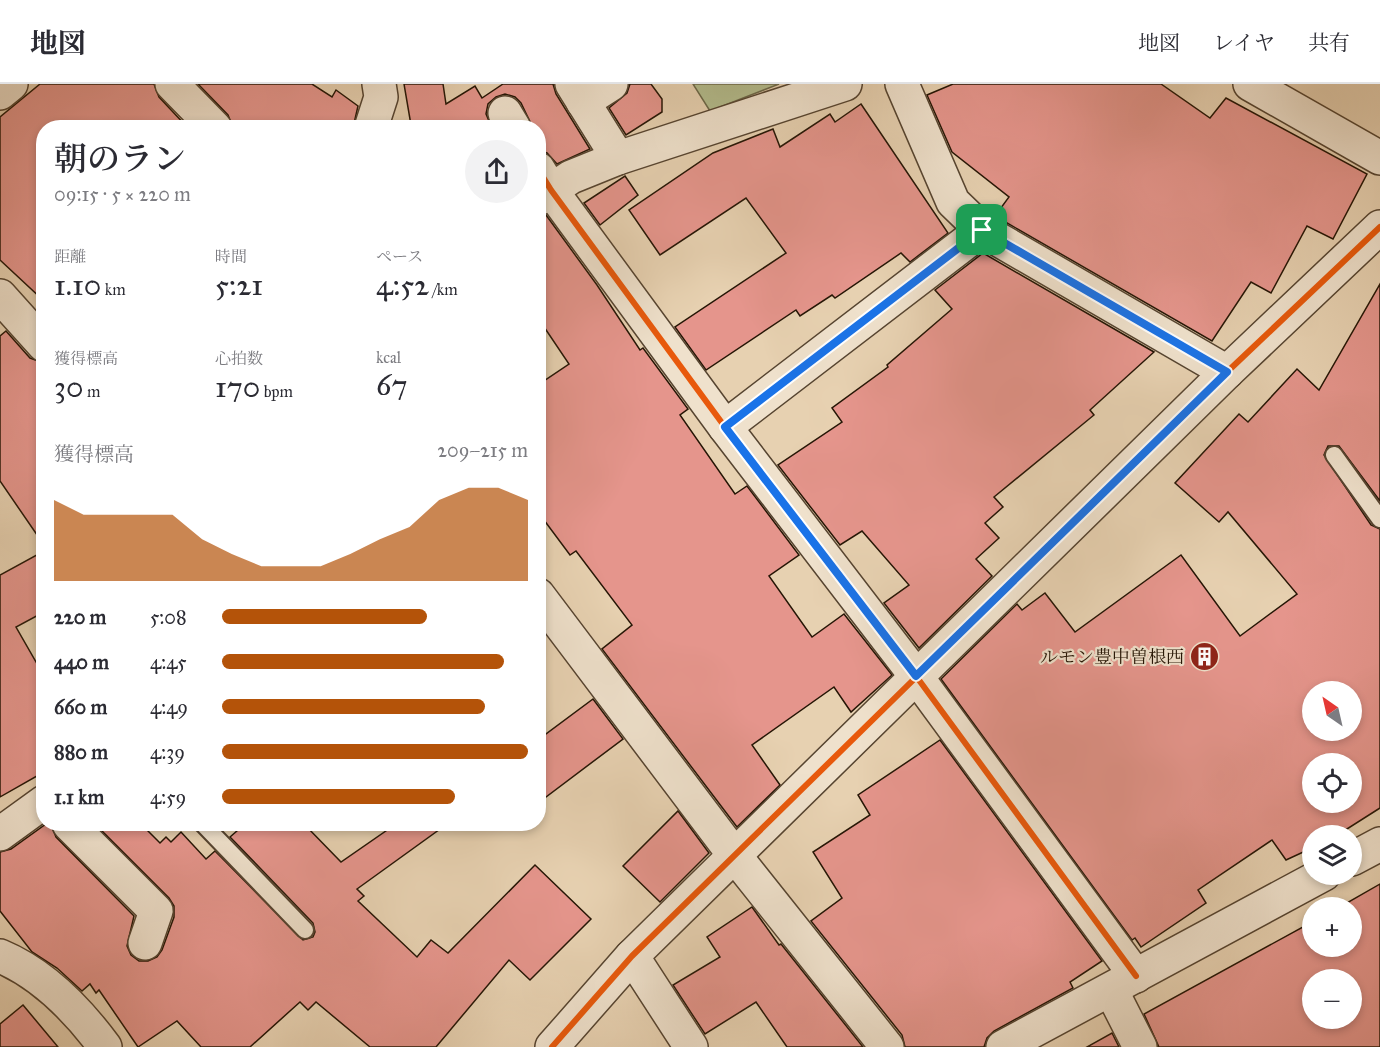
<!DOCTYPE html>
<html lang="ja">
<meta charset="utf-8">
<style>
:root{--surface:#fff;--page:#f2f2f3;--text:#2b2b33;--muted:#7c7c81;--line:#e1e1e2;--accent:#b45309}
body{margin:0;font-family:"IM FELL Great Primer","Noto Serif JP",serif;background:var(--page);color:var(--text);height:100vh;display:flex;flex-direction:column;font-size:22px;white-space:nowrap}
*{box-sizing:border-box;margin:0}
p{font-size:20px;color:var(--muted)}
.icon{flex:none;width:33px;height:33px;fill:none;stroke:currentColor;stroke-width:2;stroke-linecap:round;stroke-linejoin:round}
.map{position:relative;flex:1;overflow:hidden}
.details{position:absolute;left:36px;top:36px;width:510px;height:711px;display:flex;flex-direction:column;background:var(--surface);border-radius:24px;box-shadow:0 3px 9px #0003}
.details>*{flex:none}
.needle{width:39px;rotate:326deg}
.tools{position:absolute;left:1302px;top:597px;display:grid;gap:12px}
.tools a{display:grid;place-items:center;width:60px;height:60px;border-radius:50%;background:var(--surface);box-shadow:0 3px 9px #0003;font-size:30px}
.pin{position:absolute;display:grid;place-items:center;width:51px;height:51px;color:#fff;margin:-26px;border-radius:12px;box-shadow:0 3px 9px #0006}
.round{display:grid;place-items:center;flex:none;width:63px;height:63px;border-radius:32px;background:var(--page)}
.summary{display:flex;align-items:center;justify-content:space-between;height:102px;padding:0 18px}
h1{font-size:33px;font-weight:600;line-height:45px}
.stats{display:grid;grid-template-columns:repeat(3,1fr);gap:9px;height:102px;padding:6px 18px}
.stats div{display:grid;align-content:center}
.stats b{font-size:30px;font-weight:600}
.stats small{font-size:16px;font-weight:400}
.stats p{font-size:16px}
.chart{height:168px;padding:12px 18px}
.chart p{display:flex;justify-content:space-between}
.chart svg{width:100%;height:108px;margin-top:6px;fill:var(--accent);opacity:.7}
ul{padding:0 18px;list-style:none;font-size:20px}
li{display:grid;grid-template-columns:96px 72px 1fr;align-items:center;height:45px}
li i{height:15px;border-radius:8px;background:var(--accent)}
header{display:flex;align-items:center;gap:36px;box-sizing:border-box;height:84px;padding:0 30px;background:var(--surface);border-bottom:2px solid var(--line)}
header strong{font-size:28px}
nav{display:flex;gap:33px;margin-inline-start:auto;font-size:21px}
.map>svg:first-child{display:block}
</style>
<header>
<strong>地図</strong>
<nav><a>地図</a><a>レイヤ</a><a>共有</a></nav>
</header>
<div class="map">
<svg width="1380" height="963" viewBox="0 0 1380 963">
<rect width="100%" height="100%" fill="#e7d1b1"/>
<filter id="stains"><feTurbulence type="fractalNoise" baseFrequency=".00333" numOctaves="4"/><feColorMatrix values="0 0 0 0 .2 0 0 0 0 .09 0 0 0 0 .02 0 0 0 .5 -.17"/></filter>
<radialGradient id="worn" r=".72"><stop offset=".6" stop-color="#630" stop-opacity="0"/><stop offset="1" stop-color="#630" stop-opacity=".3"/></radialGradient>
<!-- green -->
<path fill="#b3bc8d" stroke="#6c6849" stroke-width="1.5" d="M 693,0 L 779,0 L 710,27 Z"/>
<!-- building -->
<g fill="#e5958c" stroke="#251505" stroke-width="1.5" fill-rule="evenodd">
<path d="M 40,0 L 154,0 L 159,13 L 188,44 L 44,44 L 44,217 L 0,176 L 0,33 Z"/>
<path d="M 198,0 L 312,0 L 332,13 L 336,6 L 358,22 L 353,44 L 233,44 L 228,31 Z"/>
<path d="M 404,0 L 443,0 L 446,20 L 475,2 L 482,14 L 503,0 L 553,0 L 556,10 L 590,65 L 557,80 L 547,69 L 538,66 L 538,44 L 533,44 L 521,19 L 515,13 L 505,10 L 496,13 L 488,20 L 486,30 L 492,44 L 407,44 L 411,41 Z"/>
<path d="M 630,0 L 651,0 L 662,15 L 662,28 L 626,51 L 609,24 L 627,9 Z"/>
<path d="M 953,0 L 1161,0 L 1210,34 L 1226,14 L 1367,90 L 1333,155 L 1307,142 L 1271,209 L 1251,198 L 1212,257 L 995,132 L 1009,113 L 952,68 L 927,11 Z"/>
<path d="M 861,20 L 948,149 L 910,178 L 901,169 L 835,214 L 832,211 L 800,232 L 796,226 L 706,286 L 675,243 L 786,169 L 746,114 L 660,171 L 629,126 L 713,69 L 773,45 L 780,63 L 830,30 L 835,38 Z"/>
<path d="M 625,92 L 638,111 L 600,141 L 584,119 Z"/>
<path d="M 546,131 L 597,201 L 640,266 L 643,264 L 688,325 L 680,331 L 735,410 L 747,402 L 799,471 L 769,492 L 812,553 L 844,530 L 892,591 L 851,628 L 834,603 L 752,661 L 780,701 L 737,743 L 602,565 L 632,541 L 576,467 L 570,471 L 538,428 L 538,301 L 569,280 L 538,234 L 538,134 Z"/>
<path d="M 983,169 L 1154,268 L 1090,326 L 1094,331 L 994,413 L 1003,423 L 985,439 L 999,454 L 976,475 L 992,492 L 919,564 L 884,519 L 909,501 L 862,447 L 840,461 L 778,381 L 842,338 L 832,324 L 888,283 L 887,281 L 952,225 L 935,206 Z"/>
<path d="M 1380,200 L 1380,417 L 1339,362 L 1328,362 L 1324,371 L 1371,441 L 1380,445 L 1380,724 L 1336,752 L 1312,752 L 1312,764 L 1286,776 L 1272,756 L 1198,806 L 1206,819 L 1141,863 L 1135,854 L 1132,856 L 941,595 L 1017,520 L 1022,526 L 1045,509 L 1075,548 L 1181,471 L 1240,552 L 1297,510 L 1228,428 L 1219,438 L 1175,399 L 1239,330 L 1248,338 L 1297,285 L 1319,306 ZM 1312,608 L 1352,608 L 1352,646 L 1312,646 ZM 1312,680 L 1352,680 L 1352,718 L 1312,718 Z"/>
<path d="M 6,247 L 30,274 L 44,279 L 44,461 L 0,397 L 0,252 Z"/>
<path d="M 44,467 L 44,528 L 16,543 L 44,592 L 44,688 L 0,713 L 0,491 Z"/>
<path d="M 593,615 L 623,655 L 538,719 L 538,656 Z"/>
<path d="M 940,656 L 1102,877 L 1070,898 L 1073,904 L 994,947 L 987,954 L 984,963 L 905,963 L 902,951 L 811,837 L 842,814 L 813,768 L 870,731 L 858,711 Z"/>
<path d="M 678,727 L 709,769 L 660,818 L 623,782 Z"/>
<path d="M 46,740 L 51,740 L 56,753 L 134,832 L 127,862 L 131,871 L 139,877 L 148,877 L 157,873 L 162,866 L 174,833 L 174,822 L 169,814 L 95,740 L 141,740 L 160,759 L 166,753 L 171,758 L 181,748 L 206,775 L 215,767 L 303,856 L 313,853 L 315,848 L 313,839 L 230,753 L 245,740 L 304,740 L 341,778 L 396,740 L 447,740 L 357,805 L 364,812 L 358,817 L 417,873 L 431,856 L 448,869 L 535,781 L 591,835 L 530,896 L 509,876 L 436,963 L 370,963 L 316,918 L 308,926 L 300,918 L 250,963 L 201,963 L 177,937 L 138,963 L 99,906 L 96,909 L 90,900 L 82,907 L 57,884 L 32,868 L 0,827 L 0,768 L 11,765 Z"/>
<path d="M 1380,800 L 1380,963 L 1159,963 L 1144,930 L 1312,838 L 1312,862 L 1352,862 L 1352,824 L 1338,824 ZM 1312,896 L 1352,896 L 1352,934 L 1312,934 Z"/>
<path d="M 752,823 L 779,861 L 781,860 L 863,963 L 787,963 L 756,918 L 705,950 L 673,901 L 720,873 L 707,853 Z"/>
<path d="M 23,921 L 58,963 L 0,963 L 0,940 Z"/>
<path d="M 1112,949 L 1119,963 L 1087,963 Z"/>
</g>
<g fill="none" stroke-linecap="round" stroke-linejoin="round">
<defs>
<g id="lane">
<path d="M 1334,371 L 1380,435"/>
<path d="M 203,740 L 305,846"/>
</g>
<g id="street">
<path d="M 172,0 L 215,44"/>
<path d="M 572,0 L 618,74"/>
<path d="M 902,0 L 953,118 L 982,146 L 1227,288"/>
<path d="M 1250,0 L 1380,74"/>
<path d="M 0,9 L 11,0"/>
<path d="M 583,18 L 611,0"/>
<path d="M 505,29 L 514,44"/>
<path d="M 371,44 L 381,13 L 379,0"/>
<path d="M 538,85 L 551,106 L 725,343 L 916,592 L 1136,892"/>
<path d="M 538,115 L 571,93 L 618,74 L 845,0"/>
<path d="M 0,212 L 44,261"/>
<path d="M 725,343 L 982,146"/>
<path d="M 538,511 L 735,772 L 887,963"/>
<path d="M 69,740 L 156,827 L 145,859"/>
<path d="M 0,750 L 44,718"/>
<path d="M 1352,775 L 1380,760"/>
<path d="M 0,872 C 43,890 77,925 105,963"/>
<path d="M 632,872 L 691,963"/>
<path d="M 1111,906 L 1140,963"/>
<path d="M 552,963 L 632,872 L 1227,288 L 1380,143"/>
<path d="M 1003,963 L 1324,790"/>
</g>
</defs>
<!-- lane casing -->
<use href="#lane" stroke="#564430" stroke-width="20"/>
<!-- street casing -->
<use href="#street" stroke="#564430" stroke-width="36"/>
<!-- lane -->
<use href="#lane" stroke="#efe1cc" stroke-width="16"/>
<!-- street -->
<use href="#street" stroke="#efe1cc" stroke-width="33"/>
<defs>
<g id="cycleway">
<path d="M 538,85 L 551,106 L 725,343 L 916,592 L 1136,892"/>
<path d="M 552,963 L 632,872 L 1227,288 L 1380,143"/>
</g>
</defs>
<!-- cycleway casing -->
<use href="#cycleway" stroke="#efe1cc" stroke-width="10"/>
<!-- cycleway -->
<use href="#cycleway" stroke="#e8590c" stroke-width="6"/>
</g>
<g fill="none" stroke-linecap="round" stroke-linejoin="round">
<defs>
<path id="route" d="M 982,146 L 1227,288 L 916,592 L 725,343 Z"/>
</defs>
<!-- route casing -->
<use href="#route" stroke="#fff" stroke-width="12"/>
<!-- route -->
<use href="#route" stroke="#1a73e8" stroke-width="8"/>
</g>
<!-- icons -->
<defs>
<symbol id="building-disc" viewBox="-11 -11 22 22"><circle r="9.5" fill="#8f2418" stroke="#efe1cc"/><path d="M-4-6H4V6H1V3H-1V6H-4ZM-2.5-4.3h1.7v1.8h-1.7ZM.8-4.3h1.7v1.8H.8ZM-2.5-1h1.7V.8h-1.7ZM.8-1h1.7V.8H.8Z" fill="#fff"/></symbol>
</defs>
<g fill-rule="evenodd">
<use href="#building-disc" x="1188" y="556" width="33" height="33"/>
</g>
<g text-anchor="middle" stroke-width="4.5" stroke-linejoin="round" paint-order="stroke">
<!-- poi labels -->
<g font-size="18" fill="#251505" stroke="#efe1cc" text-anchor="end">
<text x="1184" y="579">ルモン豊中曽根西</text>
</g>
</g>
<rect width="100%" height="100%" filter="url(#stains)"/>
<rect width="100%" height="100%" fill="url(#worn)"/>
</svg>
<div class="tools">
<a><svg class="needle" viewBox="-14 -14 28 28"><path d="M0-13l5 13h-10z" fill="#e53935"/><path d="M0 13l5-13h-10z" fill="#7c7c81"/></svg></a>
<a><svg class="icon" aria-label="locate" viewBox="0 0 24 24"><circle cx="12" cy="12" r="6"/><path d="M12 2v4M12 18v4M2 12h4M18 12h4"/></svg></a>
<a><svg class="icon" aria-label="layers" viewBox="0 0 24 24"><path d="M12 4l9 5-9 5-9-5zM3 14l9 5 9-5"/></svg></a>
<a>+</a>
<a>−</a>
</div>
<div class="pin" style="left:982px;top:146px;background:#1e9e55"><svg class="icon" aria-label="arrive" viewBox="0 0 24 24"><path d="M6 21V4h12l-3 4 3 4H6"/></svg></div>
<section class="details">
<div class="summary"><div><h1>朝のラン</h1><p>09:15 · 5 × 220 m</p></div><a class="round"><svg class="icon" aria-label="share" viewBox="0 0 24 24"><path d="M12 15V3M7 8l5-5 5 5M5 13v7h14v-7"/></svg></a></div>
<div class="stats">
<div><p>距離</p><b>1.10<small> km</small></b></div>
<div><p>時間</p><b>5:21</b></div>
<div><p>ペース</p><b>4:52<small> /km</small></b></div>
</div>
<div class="stats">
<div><p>獲得標高</p><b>30<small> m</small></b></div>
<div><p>心拍数</p><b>170<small> bpm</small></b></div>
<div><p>kcal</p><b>67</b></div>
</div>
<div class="chart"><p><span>獲得標高</span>209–215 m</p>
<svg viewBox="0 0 160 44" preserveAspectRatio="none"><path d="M0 44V11L10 17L20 17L30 17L40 17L50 27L60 33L70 38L80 38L90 38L100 33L110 27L120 22L130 11L140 6L150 6L160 11V44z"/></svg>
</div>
<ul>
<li><b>220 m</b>5:08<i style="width:67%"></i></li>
<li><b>440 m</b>4:45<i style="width:92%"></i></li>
<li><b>660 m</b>4:49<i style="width:86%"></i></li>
<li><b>880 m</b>4:39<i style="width:100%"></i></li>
<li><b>1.1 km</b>4:59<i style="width:76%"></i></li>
</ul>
</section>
</div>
